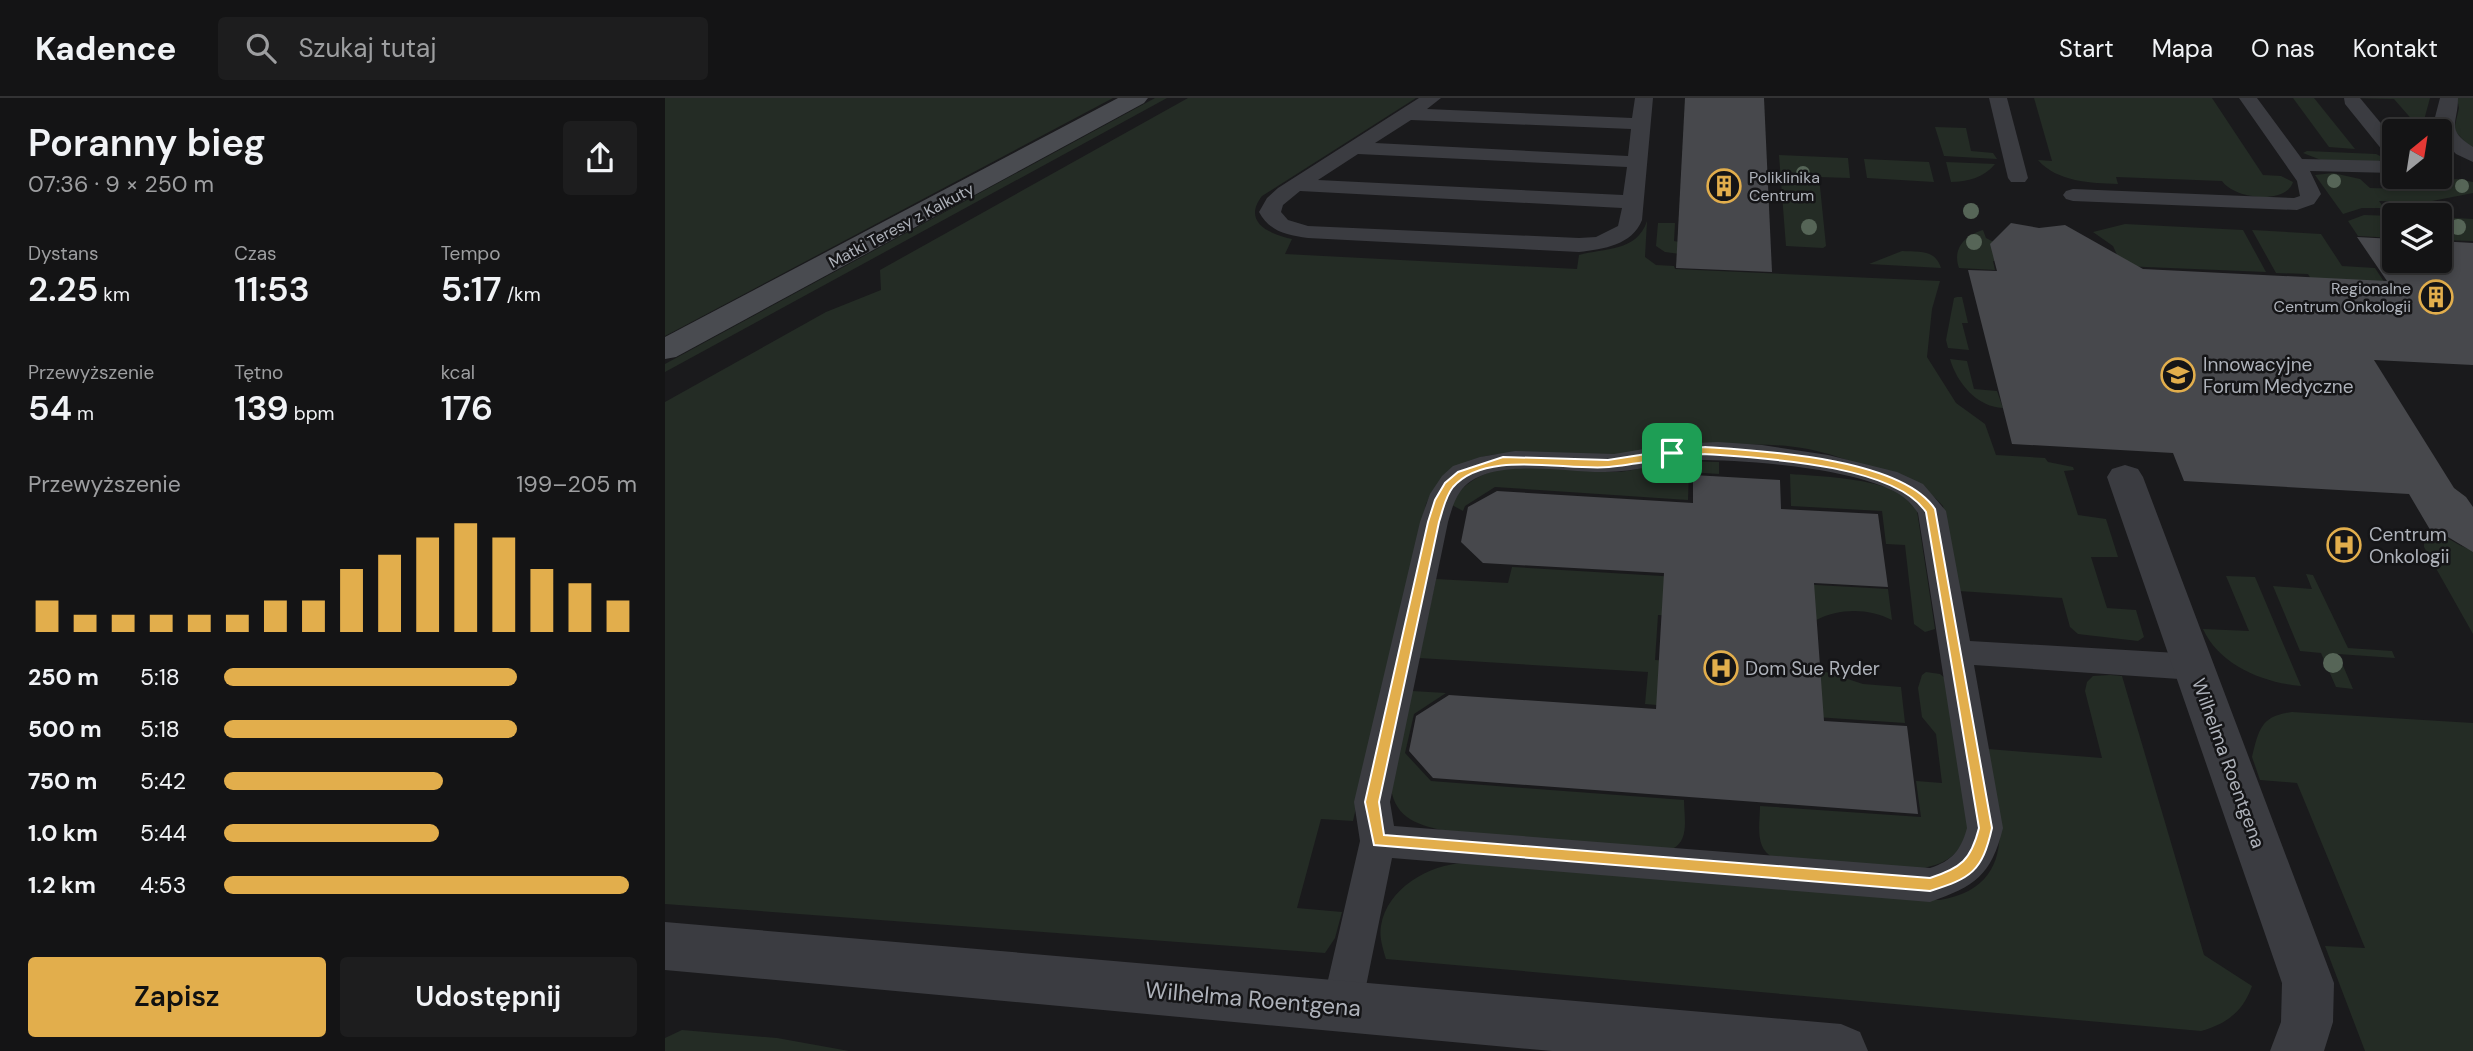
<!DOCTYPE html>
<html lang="pl">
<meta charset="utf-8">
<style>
:root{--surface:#141415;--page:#1d1d1e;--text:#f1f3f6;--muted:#9d9ea0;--line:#333334;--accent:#e2ae4c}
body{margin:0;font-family:"DM Sans",sans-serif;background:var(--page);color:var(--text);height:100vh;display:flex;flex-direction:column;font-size:26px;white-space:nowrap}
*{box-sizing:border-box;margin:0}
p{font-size:23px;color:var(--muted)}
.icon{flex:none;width:38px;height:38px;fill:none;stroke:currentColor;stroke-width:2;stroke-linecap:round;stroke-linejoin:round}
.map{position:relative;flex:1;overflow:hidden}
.drawer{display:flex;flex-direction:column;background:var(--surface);width:665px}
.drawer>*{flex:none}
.needle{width:46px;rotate:30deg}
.buttons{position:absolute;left:1717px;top:21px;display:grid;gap:14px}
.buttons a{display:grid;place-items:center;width:70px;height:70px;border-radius:7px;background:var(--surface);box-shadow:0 4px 10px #0003,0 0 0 2px var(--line);font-size:35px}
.pin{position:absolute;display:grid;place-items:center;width:60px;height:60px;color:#fff;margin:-30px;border-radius:14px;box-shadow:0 4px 10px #0006}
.round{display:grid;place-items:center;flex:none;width:74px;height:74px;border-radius:7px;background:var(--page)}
.summary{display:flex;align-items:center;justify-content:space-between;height:119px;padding:0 28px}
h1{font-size:38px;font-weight:600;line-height:52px}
.metrics{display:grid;grid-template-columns:repeat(3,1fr);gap:10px;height:119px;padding:7px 28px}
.metrics div{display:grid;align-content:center}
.metrics b{font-size:35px;font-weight:600}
.metrics small{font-size:19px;font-weight:400}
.metrics p{font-size:19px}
.chart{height:196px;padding:14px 28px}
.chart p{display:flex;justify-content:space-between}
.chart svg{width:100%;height:126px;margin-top:7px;stroke:var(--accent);stroke-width:6}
.action{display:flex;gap:14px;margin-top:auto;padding:14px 28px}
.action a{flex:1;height:80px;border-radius:7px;background:var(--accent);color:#111;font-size:28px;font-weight:600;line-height:80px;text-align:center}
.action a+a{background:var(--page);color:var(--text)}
ul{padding:0 28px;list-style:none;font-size:23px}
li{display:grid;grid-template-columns:112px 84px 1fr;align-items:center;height:52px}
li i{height:18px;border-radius:9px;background:var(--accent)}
header{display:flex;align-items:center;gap:42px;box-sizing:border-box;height:98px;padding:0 35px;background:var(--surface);border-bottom:2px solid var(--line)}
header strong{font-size:33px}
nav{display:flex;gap:38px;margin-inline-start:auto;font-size:24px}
.search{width:490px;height:63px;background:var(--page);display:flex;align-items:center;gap:18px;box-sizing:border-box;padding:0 24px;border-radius:7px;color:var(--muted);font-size:26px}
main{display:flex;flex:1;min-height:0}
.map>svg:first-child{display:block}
</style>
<header>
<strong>Kadence</strong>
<div class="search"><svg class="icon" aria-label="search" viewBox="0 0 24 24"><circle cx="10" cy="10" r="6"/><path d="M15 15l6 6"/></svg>Szukaj tutaj</div>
<nav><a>Start</a><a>Mapa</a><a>O nas</a><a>Kontakt</a></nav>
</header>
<main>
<section class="drawer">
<div class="summary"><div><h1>Poranny bieg</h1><p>07:36 · 9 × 250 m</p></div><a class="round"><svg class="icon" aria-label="share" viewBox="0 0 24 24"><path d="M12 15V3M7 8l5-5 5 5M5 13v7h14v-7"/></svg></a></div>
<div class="metrics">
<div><p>Dystans</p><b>2.25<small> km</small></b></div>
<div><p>Czas</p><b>11:53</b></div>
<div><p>Tempo</p><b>5:17<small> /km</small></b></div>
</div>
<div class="metrics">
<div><p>Przewyższenie</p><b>54<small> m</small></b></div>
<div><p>Tętno</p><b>139<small> bpm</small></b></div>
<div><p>kcal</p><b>176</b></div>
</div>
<div class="chart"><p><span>Przewyższenie</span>199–205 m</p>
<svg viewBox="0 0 160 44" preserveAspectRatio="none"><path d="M5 44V33M15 44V38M25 44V38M35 44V38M45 44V38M55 44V38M65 44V33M75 44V33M85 44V22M95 44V17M105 44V11M115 44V6M125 44V11M135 44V22M145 44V27M155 44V33"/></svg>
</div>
<ul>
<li><b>250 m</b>5:18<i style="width:71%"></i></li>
<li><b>500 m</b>5:18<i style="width:71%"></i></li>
<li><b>750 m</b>5:42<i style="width:53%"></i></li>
<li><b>1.0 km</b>5:44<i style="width:52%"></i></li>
<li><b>1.2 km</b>4:53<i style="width:98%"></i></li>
</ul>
<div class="action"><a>Zapisz</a><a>Udostępnij</a></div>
</section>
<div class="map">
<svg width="1808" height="953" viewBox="0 0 1808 953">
<rect width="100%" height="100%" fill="#1a1a1c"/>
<!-- green -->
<g fill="#242c25">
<path d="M 0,0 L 448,0 L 0,238 Z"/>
<path d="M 490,0 L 502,0 L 0,274 L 0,266 Z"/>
<path d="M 523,0 L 751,0 L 597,98 C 577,124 604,136 627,141 L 620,156 L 912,171 L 914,157 C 939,150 972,154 982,123 L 980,159 L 991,167 L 1009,168 L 1010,171 L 1275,183 L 1267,211 L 1262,259 L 1291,305 L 1320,326 L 1331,357 L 1380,360 L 1383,364 L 1408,369 L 1409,372 L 1399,373 L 1413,417 L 1441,421 L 1453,459 L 1426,459 L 1442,510 L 1471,512 L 1479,539 L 1473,543 L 1413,536 L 1405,529 L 1397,500 L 1294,493 L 1278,408 C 1257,384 1234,378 1204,369 C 1184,363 1164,355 1143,351 C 1076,339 1009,355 942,358 C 879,362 795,331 761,406 L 688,723 L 656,721 L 632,810 L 677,814 L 670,840 L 660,855 L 0,806 L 0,304 L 161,214 L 216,192 L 215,172 Z"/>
<path d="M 1369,0 L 1547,0 L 1598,77 L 1616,78 L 1628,84 C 1621,107 1569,101 1557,83 L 1451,79 L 1453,86 C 1426,85 1392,84 1373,62 L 1387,63 Z"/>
<path d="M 1628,0 L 1649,0 L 1690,51 L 1664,49 Z"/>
<path d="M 1685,0 L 1765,0 L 1759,22 L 1762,33 L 1757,33 L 1729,1 Z"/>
<path d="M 1792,0 L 1808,0 L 1808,52 L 1789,32 L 1794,10 Z"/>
<path d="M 1270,29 L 1301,30 L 1306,53 L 1328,55 L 1332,61 L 1279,58 Z"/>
<path d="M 1642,53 L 1711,56 L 1719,60 L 1712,64 L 1656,62 L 1638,55 Z"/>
<path d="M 1114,57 L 1183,60 L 1185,80 L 1154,79 L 1161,148 L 1158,150 L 1121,148 Z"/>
<path d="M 1199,61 L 1264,64 L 1269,84 L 1202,80 Z"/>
<path d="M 1281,64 L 1330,66 C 1320,79 1302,84 1286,84 Z"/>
<path d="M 1668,75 L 1695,81 L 1705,90 L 1775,92 L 1770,85 L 1774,83 L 1792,81 L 1808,84 L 1808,95 L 1762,104 L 1714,103 L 1719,110 L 1697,110 L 1678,116 L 1650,77 Z"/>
<path d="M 1699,117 L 1729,118 L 1729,140 L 1693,138 L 1683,123 Z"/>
<path d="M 1775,119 L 1808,121 L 1808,143 L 1775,142 Z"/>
<path d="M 993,125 L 1010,125 L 1009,143 L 1014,144 L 1015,156 L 1000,154 L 991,148 Z"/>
<path d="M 1460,126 L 1578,132 L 1601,174 L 1457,168 L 1448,148 L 1428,134 Z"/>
<path d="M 1318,132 L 1321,140 L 1357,159 L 1348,164 L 1328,163 L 1330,172 L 1294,170 C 1287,151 1300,137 1318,132 Z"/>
<path d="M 1587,132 L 1656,136 L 1677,168 L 1710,170 L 1751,232 L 1662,208 L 1643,176 L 1611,175 Z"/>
<path d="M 1237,153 C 1254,154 1270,151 1276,170 L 1204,166 Z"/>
<path d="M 1292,199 L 1297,199 L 1303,225 L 1297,225 L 1304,252 L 1283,250 L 1281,242 L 1289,200 Z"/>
<path d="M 1285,261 L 1302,263 L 1309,291 L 1332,293 L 1338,310 C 1312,309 1292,285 1285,261 Z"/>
<path d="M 1009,363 L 1054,364 L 1054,376 L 1024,374 L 1023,402 L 830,389 L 800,408 L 798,413 L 787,407 C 788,399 793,396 798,390 C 835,355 899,374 945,374 C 966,375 988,366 1009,363 Z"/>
<path d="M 1125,376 C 1154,378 1200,380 1228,392 C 1238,396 1245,405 1252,413 L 1270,531 L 1260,534 L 1249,526 L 1240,447 L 1221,446 L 1217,413 L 1126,408 Z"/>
<path d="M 1766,435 C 1783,437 1791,448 1808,452 L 1808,536 L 1759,449 L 1759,441 Z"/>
<path d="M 847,469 L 1030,480 L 1030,519 L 993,517 L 990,562 L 1029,565 L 1027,610 L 980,606 L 983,574 L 754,560 L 771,481 L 843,485 Z"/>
<path d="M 1641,476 L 1648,477 L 1683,550 L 1727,553 L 1730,560 L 1673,556 L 1688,591 L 1671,589 L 1656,555 L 1635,553 L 1608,488 L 1647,491 Z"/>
<path d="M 1561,478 L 1590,479 L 1636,588 C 1599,585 1554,567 1538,531 L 1584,533 Z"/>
<path d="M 1115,485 L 1223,491 L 1227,522 C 1203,510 1175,510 1151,522 Z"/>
<path d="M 1158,573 L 1198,586 L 1236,589 L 1240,625 L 1121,617 L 1120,576 L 1158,578 Z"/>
<path d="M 1261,574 L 1275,576 L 1281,581 L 1304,726 C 1295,757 1286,764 1255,771 L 1109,760 C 1089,750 1095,727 1095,708 L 1256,719 L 1251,683 L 1277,685 L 1271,636 L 1257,619 L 1253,590 L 1257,577 Z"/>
<path d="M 1445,577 L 1457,578 L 1539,857 L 1587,888 C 1578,914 1561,926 1536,933 L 721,861 C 718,851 714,839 716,828 C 722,790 764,767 798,765 L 1275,802 C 1359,787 1333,712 1323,651 L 1437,660 L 1420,593 L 1422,584 L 1428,578 Z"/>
<path d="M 747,593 L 781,595 L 749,616 L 740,655 L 766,683 L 1019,702 C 1019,719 1025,743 1007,751 L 782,733 C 755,728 730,721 726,690 Z"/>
<path d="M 1627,614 L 1808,625 L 1808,953 L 1700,953 L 1660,848 L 1700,850 L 1632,685 L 1595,682 L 1587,659 C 1594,631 1596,618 1627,614 Z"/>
<path d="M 17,932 L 112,940 L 184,953 L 0,953 L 0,940 Z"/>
</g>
<!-- building -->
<g fill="#47484c">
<path d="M 1020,0 L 1099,0 L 1107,174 L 1011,170 Z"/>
<path d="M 1346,125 L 1374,130 L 1400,127 L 1478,171 L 1722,183 L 1692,139 L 1729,141 L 1729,163 L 1774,163 L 1774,143 L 1808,145 L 1808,267 L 1709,262 L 1789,390 L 1801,399 L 1808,409 L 1808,454 L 1778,436 L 1767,435 L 1744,396 L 1519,383 L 1508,355 L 1347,346 L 1303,172 L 1332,173 L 1325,146 Z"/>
<path d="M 1028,377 L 1115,382 L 1116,411 L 1213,416 L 1223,489 L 1149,485 L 1159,623 L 1242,628 L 1253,716 L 768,680 L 744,653 L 751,618 L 784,597 L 991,611 L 999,475 L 818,465 L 796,444 L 803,409 L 832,393 L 1028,405 Z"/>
</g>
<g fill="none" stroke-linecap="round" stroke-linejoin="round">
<!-- lane -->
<g fill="#3b3c41" fill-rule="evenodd">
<path d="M 754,0 L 776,0 L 762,11 L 967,20 L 970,0 L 988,0 L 977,122 C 967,147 939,151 914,154 L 643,140 C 622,137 605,134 594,114 L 602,100 L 613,90 ZM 746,22 L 966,31 L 963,58 L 710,45 ZM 693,56 L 962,69 L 958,97 L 653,82 ZM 635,93 L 957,110 L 953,128 L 931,139 L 914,140 L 643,128 L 623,122 L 616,114 L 618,107 Z"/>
<path d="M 1324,0 L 1342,0 L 1363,80 L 1360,84 L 1346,84 L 1343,80 Z"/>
<path d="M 1574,0 L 1592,0 L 1637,61 L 1729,63 L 1729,75 L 1645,73 L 1656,96 L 1649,106 L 1632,112 L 1408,103 L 1401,101 L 1398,97 L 1401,93 L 1408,91 L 1629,100 L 1635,98 L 1632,83 Z"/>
<path d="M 1679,0 L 1695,0 L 1729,41 L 1729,60 L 1722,58 L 1680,6 Z"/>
<path d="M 1775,0 L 1793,0 C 1793,26 1780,31 1808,49 L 1808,64 L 1791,56 L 1775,39 L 1774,33 L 1771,33 L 1769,23 Z"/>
<path d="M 1053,344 L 1097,347 L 1163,357 L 1232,374 L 1258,386 L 1281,413 L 1305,543 L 1529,556 L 1540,560 L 1545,569 L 1540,578 L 1529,582 L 1309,567 L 1338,730 C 1326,778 1310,788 1265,804 L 727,760 L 697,908 L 691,922 L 677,928 L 663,922 L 657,908 L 695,743 L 689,704 L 755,424 L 765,396 L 777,378 L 788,368 L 815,359 L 850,353 L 949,356 L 1009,346 ZM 1031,362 C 1083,362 1189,370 1234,396 C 1242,401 1248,408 1253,415 L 1302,730 C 1296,752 1287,763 1265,770 L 729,728 L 725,704 L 783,424 C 786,414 789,402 795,394 C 820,357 901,375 940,374 C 970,374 1001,364 1031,362 Z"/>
</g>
<!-- street -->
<g fill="#3b3c41" fill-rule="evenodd">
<path d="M 1460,367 L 1473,371 L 1478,379 L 1669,885 L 1668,924 L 1659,953 L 1605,953 L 1616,924 L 1617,885 L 1442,379 L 1447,371 Z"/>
<path d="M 0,824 L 1176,926 L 1195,934 L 1203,953 L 887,953 L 0,872 Z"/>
</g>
<!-- secondary -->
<path fill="#494b50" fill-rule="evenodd" d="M 453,0 L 483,0 L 479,5 L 11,259 L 0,261 L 0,239 Z"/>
</g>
<!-- trees -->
<g fill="#566557">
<circle cx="1138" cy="75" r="7"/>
<circle cx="1669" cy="83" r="7"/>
<circle cx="1797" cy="88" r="7"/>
<circle cx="1306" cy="113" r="8"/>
<circle cx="1144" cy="129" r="8"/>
<circle cx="1793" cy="129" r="8"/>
<circle cx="1309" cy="144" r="8"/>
<circle cx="1668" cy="565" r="10"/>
</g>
<!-- route -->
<path fill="#e2ae4c" stroke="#fff" stroke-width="2" fill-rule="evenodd" d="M 1040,349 C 1099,353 1236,360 1270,411 L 1327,730 C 1317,774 1306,780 1265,793 L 709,747 L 700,704 L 763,424 L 770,402 L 780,385 L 793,374 L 838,359 L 943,362 L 1007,352 ZM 1040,356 C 1095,360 1229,366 1261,414 L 1314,730 C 1306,762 1296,770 1265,780 L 719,737 L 714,704 L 774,424 C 778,412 780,399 788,389 C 821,351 900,373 944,369 C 976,366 1008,358 1040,356 Z"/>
<!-- icons -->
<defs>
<symbol id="building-ring" viewBox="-11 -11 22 22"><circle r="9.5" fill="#151517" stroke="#e2ae4c" stroke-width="1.5"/><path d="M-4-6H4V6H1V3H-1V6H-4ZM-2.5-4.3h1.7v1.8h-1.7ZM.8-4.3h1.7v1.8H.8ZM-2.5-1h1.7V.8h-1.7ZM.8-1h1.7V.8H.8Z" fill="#e2ae4c"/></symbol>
<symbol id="university-ring" viewBox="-11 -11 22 22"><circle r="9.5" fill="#151517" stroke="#e2ae4c" stroke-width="1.5"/><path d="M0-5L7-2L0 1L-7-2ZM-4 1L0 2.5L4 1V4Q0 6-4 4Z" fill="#e2ae4c"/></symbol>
<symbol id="hospital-ring" viewBox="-11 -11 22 22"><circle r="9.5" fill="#151517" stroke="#e2ae4c" stroke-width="1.5"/><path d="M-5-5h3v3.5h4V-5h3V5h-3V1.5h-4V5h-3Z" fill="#e2ae4c"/></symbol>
</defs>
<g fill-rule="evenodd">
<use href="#building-ring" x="1040" y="69" width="38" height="38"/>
<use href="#building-ring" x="1752" y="180" width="38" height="38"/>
<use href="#university-ring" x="1494" y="258" width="38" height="38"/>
<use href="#hospital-ring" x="1660" y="428" width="38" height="38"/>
<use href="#hospital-ring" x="1037" y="551" width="38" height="38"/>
</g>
<g text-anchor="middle" stroke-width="5" stroke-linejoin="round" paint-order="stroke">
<!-- far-poi labels -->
<g font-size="16" fill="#aeb2ba" stroke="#151517" text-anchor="start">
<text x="1084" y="85">Poliklinika<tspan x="1084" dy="18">Centrum</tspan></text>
<text x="1746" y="196" text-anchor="end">Regionalne<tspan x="1746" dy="18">Centrum Onkologii</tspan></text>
</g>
<!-- far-street labels -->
<g font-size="16" fill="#aeb2ba" stroke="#151517">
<text transform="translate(236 127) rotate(-28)" y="6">Matki Teresy z Kalkuty</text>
</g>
<!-- poi labels -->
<g font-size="19" fill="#aeb2ba" stroke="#151517" text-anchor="start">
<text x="1538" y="273">Innowacyjne<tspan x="1538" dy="22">Forum Medyczne</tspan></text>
<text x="1704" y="443">Centrum<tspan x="1704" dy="22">Onkologii</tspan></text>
<text x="1080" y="577">Dom Sue Ryder</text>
</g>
<!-- street labels -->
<g font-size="19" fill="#aeb2ba" stroke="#151517">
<text transform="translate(1564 665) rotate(70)" y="7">Wilhelma Roentgena</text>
</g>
<!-- near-street labels -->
<g font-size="23" fill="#aeb2ba" stroke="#151517">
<text transform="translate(588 901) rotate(5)" y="8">Wilhelma Roentgena</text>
</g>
</g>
</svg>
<div class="buttons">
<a><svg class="needle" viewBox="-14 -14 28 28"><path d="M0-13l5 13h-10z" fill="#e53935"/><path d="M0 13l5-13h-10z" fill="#9d9ea0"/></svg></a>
<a><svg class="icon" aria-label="layers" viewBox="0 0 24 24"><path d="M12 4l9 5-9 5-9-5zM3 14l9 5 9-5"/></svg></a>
</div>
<div class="pin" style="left:1007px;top:355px;background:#1e9e55"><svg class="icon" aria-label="arrive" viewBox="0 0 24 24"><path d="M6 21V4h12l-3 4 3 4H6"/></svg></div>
</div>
</main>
